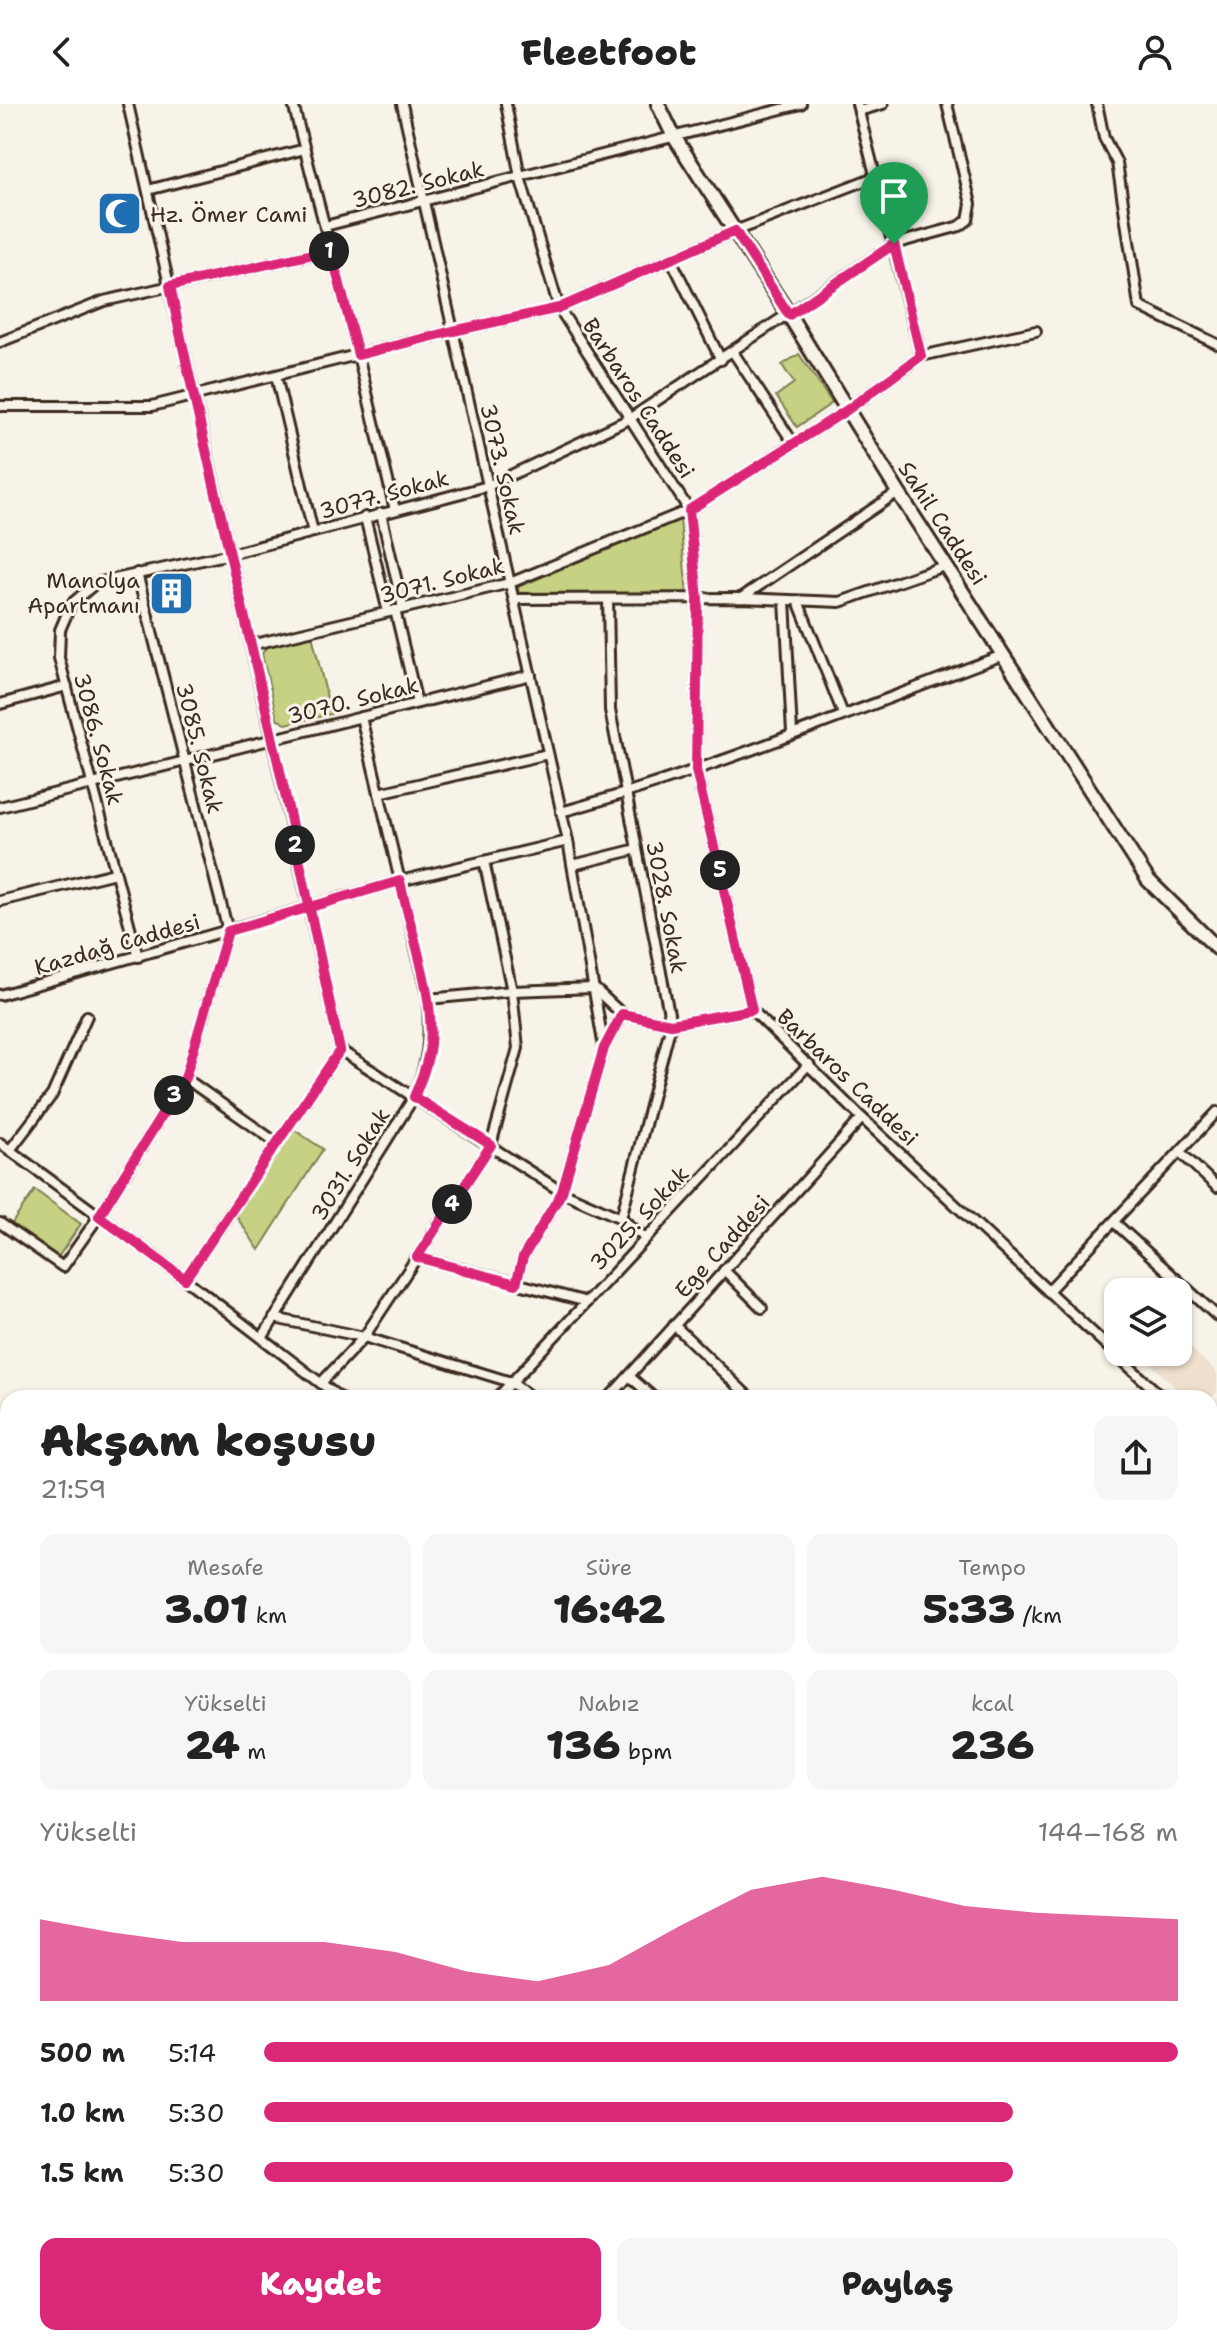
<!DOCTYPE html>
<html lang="tr">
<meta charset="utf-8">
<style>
:root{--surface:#fff;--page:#f6f6f6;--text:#222;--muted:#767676;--accent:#db2777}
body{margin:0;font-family:"Shantell Sans",sans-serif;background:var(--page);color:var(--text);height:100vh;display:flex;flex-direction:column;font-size:30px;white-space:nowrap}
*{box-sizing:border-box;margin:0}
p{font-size:26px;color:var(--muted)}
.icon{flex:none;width:44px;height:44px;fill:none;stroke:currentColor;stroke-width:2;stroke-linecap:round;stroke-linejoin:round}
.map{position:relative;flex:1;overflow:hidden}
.details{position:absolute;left:0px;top:1286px;width:1218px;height:956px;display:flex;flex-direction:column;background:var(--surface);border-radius:24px 24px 0 0;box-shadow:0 2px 6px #0004}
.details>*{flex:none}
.tools{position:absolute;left:1104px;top:1174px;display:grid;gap:16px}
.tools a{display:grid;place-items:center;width:88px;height:88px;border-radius:16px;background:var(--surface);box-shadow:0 2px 6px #0004;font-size:40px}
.pin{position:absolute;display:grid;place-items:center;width:68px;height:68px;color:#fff;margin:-82px -34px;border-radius:50% 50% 50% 0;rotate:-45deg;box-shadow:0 0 8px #0007}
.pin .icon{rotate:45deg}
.km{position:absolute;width:40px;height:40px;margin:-20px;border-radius:50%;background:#222;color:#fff;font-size:22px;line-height:40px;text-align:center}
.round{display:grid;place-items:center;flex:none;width:84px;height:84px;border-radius:16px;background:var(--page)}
.head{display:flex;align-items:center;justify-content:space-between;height:136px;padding:0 40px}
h1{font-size:44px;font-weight:800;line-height:60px}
.stats{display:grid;grid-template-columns:repeat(3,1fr);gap:12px;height:136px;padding:8px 40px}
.stats div{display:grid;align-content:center;border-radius:16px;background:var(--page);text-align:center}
.stats b{font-size:40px;font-weight:800}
.stats small{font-size:22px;font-weight:400}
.stats p{font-size:22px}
.chart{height:224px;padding:16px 40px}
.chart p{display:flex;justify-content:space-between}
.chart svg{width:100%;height:144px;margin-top:8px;fill:var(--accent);opacity:.7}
.primary-button{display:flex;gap:16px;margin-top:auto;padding:16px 40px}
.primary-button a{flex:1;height:92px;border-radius:16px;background:var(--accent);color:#fff;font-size:32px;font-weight:800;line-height:92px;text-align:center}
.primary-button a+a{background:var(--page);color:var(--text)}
ul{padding:0 40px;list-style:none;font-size:26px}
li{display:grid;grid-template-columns:128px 96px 1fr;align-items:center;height:60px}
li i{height:20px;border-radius:10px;background:var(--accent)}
header{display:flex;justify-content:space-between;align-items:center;height:104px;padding:0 40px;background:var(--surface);font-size:36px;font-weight:800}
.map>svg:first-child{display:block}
</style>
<header><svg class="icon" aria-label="back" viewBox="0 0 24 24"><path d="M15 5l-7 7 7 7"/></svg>Fleetfoot<svg class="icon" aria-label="person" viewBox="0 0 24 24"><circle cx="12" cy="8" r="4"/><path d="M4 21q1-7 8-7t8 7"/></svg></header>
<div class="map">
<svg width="1217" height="2242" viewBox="0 0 1217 2242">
<rect width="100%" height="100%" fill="#f7f3e8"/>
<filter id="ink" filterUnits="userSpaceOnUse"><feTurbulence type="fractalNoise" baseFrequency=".0125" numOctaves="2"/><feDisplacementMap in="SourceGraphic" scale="16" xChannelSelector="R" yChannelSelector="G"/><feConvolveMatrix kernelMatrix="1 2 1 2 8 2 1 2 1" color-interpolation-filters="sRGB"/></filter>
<g filter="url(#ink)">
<!-- built -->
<path fill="#efdfcd" d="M 1178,1232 L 1217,1269 L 1217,1288 L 1210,1295 L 1187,1294 L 1138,1248 L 1178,1248 Z"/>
<!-- green -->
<g fill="#c6d184" stroke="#807e51" stroke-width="2">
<path d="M 799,250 L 832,299 L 797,323 L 776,292 L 794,279 L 782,261 Z"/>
<path d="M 680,415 L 687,490 L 519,494 L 518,483 Z"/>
<path d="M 312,531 L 331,610 L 286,620 L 277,615 L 262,550 L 266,543 Z"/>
<path d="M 293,1025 L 323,1045 L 259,1146 L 236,1112 Z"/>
<path d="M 35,1086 L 81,1120 L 56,1156 L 10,1122 Z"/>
</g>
<!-- water -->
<path fill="#88d9de" stroke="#699391" stroke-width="2" d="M 1217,1778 L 1217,2242 L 808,2242 L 813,2234 L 1210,2234 L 1210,1785 Z"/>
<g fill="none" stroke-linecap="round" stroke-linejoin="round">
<defs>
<g id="street">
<path d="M 128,0 L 272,635 L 340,946 L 185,1175"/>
<path d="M 293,0 L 358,251 L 395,406"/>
<path d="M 402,0 L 568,737 L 604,944"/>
<path d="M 506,0 L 520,73 L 559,204 L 689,406 L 698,495 L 696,666 L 752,906 L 862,1014 L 1163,1294"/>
<path d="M 857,0 L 921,252"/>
<path d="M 1097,0 L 1104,34 L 1117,59 L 1139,202 L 1217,240"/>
<path d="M 859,7 L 883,0"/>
<path d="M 148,86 L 305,45"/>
<path d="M 325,122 L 801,0"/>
<path d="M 671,155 L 721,256"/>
<path d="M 0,238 L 104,197 L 331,146"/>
<path d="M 733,248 L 794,340"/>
<path d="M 276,272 L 313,428"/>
<path d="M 0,302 L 152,302 L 453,227 L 559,204 L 735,127 L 877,72"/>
<path d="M 381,409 L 403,504"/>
<path d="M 365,413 L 388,508"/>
<path d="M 741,494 L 898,388"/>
<path d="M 514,495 L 741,494 L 840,498 L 947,461"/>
<path d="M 608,495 L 610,606 L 671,920 L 621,1114"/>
<path d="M 785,496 L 792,629"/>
<path d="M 798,497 L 843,610"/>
<path d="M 395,506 L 417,599"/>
<path d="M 251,541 L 510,479 L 689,406 L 847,306 L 921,252 L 1036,227"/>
<path d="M 0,600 L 67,582"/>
<path d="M 379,689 L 548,650"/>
<path d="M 0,703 L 531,571"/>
<path d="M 561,708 C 712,666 857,605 1003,551"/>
<path d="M 573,761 L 637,745"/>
<path d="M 0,797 L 115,769"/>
<path d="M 138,853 L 59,554 L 60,526 L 71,500 L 96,479 L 230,450 L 488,382 L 629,315 L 894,140 L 960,122 L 968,116 L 971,100 L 947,0"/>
<path d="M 0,891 L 400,777 L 568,737"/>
<path d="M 428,895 L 512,887 L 594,884 L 622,910 L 671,920 L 752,906"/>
<path d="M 340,946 L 562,1088 L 621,1114 L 645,1134"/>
<path d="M 185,974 L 277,1039"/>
<path d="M 0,1039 L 185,1175 L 340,1294"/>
<path d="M 10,1046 L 52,991 L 87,912"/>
<path d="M 1181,1049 L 1217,1083"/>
<path d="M 0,1119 L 63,1163 L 99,1112 L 185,974 L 228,827 L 137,469"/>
<path d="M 1115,1119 L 1217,1212"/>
<path d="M 417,1153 L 587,1198"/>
<path d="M 724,1166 L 762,1204"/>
<path d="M 516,1180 L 523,1153 L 562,1088 L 604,944 L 622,910"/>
<path d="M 1048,1187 L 1217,1008"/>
<path d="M 274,1214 L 364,1233 L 511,1278 L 532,1294"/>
<path d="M 674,1221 L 750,1294"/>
<path d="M 262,1234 L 414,993 C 429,955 430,936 428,895 L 361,613"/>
<path d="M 629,1272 L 654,1294"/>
<path d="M 321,1279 L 364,1233 L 491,1041 L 518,944 L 512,887 L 484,757"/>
<path d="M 497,1294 L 809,960"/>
<path d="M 609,1294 L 862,1014"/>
<path d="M 0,1548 L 8,1545"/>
<path d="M 0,1658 L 8,1676"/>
<path d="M 0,1782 L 8,1769"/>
<path d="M 2,1967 L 8,1957"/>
<path d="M 0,2062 L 8,2066"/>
<path d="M 0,2174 L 8,2160"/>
<path d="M 0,2232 L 16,2242"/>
<path d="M 407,2234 L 419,2242"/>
<path d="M 528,2234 L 540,2242"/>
<path d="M 76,2242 L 80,2234"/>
<path d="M 189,2242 L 194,2234"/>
<path d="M 310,2242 L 314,2234"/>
<path d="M 437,2242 L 442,2234"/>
<path d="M 640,2242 L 645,2234"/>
</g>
<g id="secondary">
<path d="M 658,0 L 673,31 L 789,211 L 898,388 L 1148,776 L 1217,844"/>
<path d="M 1210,1318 L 1217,1310"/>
<path d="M 468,2242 L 473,2234"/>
</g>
</defs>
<!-- street casing -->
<use href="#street" stroke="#3b2a1e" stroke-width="14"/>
<!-- secondary casing -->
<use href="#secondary" stroke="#3b2a1e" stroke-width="18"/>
<!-- street -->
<use href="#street" stroke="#f7f3e8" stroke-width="8"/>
<!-- secondary -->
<use href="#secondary" stroke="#f7f3e8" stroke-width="12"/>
</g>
</g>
<g fill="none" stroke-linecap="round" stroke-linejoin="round" filter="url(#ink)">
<defs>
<path id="route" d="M 894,140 L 789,211 L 735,127 L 559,204 L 453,227 L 358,251 L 331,146 L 170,182 C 201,332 238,482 272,632 C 296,736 317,841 340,946 L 185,1175 L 99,1112 L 185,974 L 228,827 L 400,777 C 410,825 435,892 430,940 C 428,959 421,976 414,993 L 491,1041 L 417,1153 L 516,1180 L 523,1153 L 562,1088 L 604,944 L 622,910 L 671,920 L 752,906 L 696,666 L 698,495 L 689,406 L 847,306 L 921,252 L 894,140"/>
</defs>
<!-- route casing -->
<use href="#route" stroke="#fff" stroke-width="16"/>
<!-- route -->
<use href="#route" stroke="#db2777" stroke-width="10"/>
</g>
<!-- icons -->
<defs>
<symbol id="mosque-square" viewBox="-11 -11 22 22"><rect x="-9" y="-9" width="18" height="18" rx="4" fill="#1f6fb2" stroke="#f7f3e8"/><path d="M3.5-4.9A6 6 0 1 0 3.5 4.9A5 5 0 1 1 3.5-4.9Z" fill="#fff"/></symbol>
<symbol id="building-square" viewBox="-11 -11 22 22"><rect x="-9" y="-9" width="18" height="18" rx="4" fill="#1f6fb2" stroke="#f7f3e8"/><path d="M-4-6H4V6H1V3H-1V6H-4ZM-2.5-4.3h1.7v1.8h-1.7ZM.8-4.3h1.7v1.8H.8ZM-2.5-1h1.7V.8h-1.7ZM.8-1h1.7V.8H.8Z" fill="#fff"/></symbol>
</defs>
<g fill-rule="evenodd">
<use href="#mosque-square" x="94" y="84" width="51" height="51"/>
<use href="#building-square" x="146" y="464" width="51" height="51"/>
</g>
<g text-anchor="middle" stroke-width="6" stroke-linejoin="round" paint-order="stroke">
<!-- street labels -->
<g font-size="22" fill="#3b2a1e" stroke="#f7f3e8">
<text transform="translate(418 80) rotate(-14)" y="8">3082. Sokak</text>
<text transform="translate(639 294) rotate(57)" y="8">Barbaros Caddesi</text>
<text transform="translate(503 365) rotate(77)" y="8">3073. Sokak</text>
<text transform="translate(384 390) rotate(-15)" y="8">3077. Sokak</text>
<text transform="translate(943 419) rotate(57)" y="8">Sahil Caddesi</text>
<text transform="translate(442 476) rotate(-14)" y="8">3071. Sokak</text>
<text transform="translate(353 596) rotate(-14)" y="8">3070. Sokak</text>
<text transform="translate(99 635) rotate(75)" y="8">3086. Sokak</text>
<text transform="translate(200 644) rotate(76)" y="8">3085. Sokak</text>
<text transform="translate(667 803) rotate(79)" y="8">3028. Sokak</text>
<text transform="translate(117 840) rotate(-16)" y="8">Kazdağ Caddesi</text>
<text transform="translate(848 973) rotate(44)" y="8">Barbaros Caddesi</text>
<text transform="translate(350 1060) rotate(-58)" y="8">3031. Sokak</text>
<text transform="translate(639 1114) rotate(-47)" y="8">3025. Sokak</text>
<text transform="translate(722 1142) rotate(-48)" y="8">Ege Caddesi</text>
</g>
<!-- poi labels -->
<g font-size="22" fill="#3b2a1e" stroke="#f7f3e8" text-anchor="start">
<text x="150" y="118">Hz. Ömer Cami</text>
<text x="140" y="484" text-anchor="end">Manolya<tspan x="140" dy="25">Apartmanı</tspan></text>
</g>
</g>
</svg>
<div class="tools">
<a><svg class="icon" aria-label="layers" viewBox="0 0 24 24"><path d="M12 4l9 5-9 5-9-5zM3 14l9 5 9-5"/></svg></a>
</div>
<div class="pin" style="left:894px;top:140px;background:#1e9e55"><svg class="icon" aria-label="arrive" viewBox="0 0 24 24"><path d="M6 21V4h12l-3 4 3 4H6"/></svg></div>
<b class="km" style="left:329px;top:147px">1</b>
<b class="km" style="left:295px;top:741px">2</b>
<b class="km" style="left:174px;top:991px">3</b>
<b class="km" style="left:452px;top:1100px">4</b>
<b class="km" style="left:720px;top:766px">5</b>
<section class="details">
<div class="head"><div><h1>Akşam koşusu</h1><p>21:59</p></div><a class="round"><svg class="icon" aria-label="share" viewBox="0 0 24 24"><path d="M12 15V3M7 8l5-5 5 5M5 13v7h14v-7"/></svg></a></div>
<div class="stats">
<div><p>Mesafe</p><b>3.01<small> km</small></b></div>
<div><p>Süre</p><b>16:42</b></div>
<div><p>Tempo</p><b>5:33<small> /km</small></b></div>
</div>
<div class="stats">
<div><p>Yükselti</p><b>24<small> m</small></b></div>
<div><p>Nabız</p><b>136<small> bpm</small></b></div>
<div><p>kcal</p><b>236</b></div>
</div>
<div class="chart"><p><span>Yükselti</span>144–168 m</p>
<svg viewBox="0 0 160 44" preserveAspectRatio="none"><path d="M0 44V19L10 23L20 26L30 26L40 26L50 29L60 35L70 38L80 33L90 21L100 10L110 6L120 10L130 15L140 17L150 18L160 19V44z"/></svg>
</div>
<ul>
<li><b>500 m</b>5:14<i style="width:100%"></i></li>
<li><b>1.0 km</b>5:30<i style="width:82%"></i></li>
<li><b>1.5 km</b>5:30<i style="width:82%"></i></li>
</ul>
<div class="primary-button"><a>Kaydet</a><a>Paylaş</a></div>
</section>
</div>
